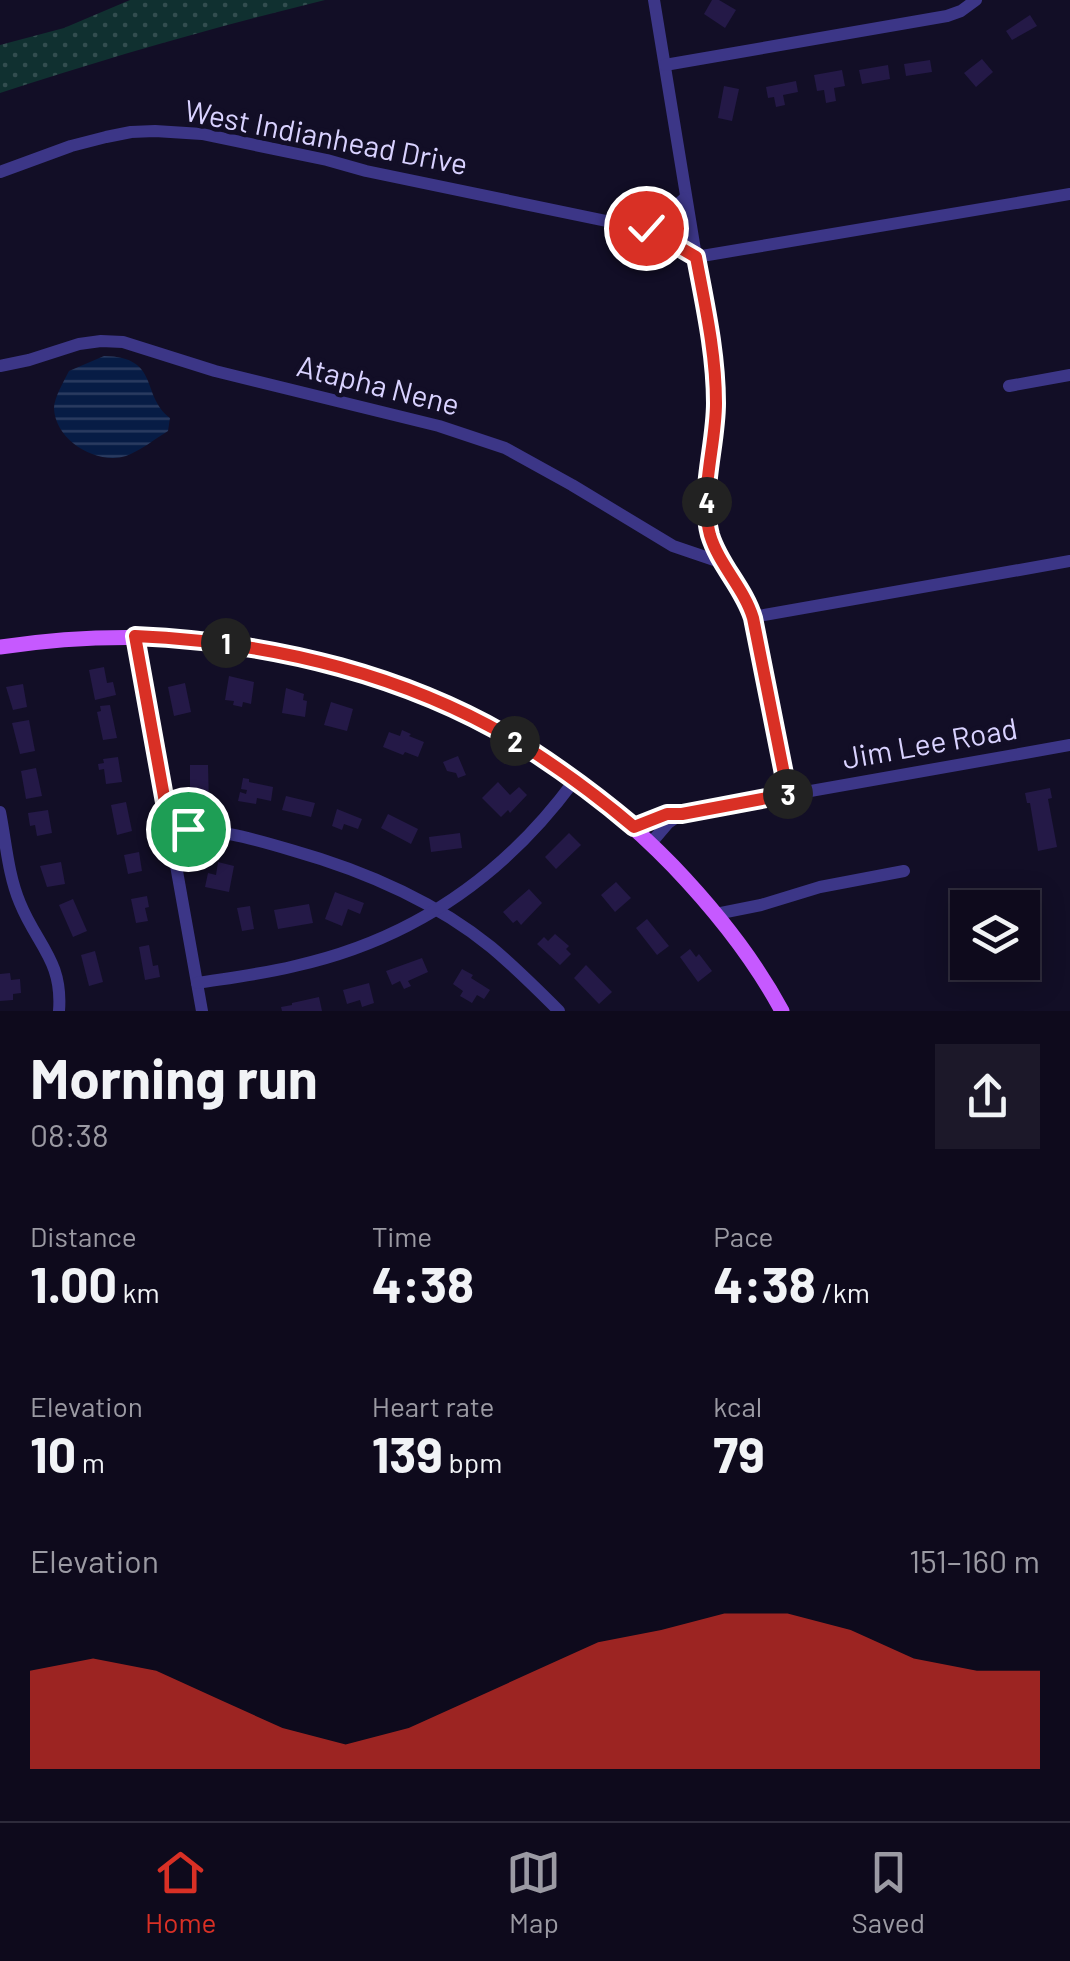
<!DOCTYPE html>
<meta charset="utf-8">
<style>
:root{--surface:#0e0a1c;--page:#1c1829;--text:#f1f3f6;--muted:#9b9aa3;--line:#2e2b3b;--accent:#d93025}
body{margin:0;font-family:Barlow,sans-serif;background:var(--page);color:var(--text);height:100vh;display:flex;flex-direction:column;font-size:38px;white-space:nowrap}
*{box-sizing:border-box;margin:0}
p{font-size:32px;color:var(--muted)}
.icon{flex:none;width:55px;height:55px;fill:none;stroke:currentColor;stroke-width:2;stroke-linecap:round;stroke-linejoin:round}
.map{position:relative;height:1011px;overflow:hidden}
.sheet{display:flex;flex-direction:column;background:var(--surface);flex:1}
.sheet>*{flex:none}
.buttons{position:absolute;left:950px;top:890px;display:grid;gap:20px}
.buttons a{display:grid;place-items:center;width:90px;height:90px;border-radius:0px;background:var(--surface);box-shadow:0 5px 25px #0003,0 0 0 2px var(--line);font-size:50px}
.pin{position:absolute;display:grid;place-items:center;width:85px;height:85px;color:#fff;margin:-42px;border:5px solid #fff;border-radius:50%;box-shadow:0 2px 10px #0007}
.km{position:absolute;width:50px;height:50px;margin:-25px;border-radius:50%;background:#222;color:#fff;font-size:28px;line-height:50px;text-align:center}
.round{display:grid;place-items:center;flex:none;width:105px;height:105px;border-radius:0px;background:var(--page)}
.summary{display:flex;align-items:center;justify-content:space-between;height:170px;padding:0 30px}
h1{font-size:55px;font-weight:700;line-height:75px}
.stats{display:grid;grid-template-columns:repeat(3,1fr);gap:15px;height:170px;padding:10px 30px}
.stats div{display:grid;align-content:center}
.stats b{font-size:50px;font-weight:700}
.stats small{font-size:28px;font-weight:400}
.stats p{font-size:28px}
.chart{height:280px;padding:20px 30px}
.chart p{display:flex;justify-content:space-between}
.chart svg{width:100%;height:180px;margin-top:10px;fill:var(--accent);opacity:.7}
.tab-bar{display:flex;justify-content:space-around;align-items:center;height:140px;border-top:2px solid var(--line);background:var(--surface);font-size:28px;color:var(--muted)}
.tab-bar a{display:grid;justify-items:center;gap:5px}
.tab-bar .selected{color:var(--accent)}
.map>svg:first-child{display:block}
</style>
<div class="map">
<svg width="1070" height="1011" viewBox="0 0 1070 1011">
<defs>
<pattern id="park-dots" width="8" height="8" patternUnits="userSpaceOnUse" patternTransform="scale(2.5)"><rect width="8" height="8" fill="#103030"/><path d="M2 2h.1M6 6h.1" fill="none" stroke="#324d4f" stroke-width="1.8" stroke-linecap="round"/></pattern>
<pattern id="water-rules" width="6" height="5" patternUnits="userSpaceOnUse" patternTransform="scale(2.5)"><rect width="6" height="5" fill="#071c45"/><path d="M0 2.5h6" fill="none" stroke="#2b3c61"/></pattern>
</defs>
<rect width="100%" height="100%" fill="#120e26"/>
<!-- park -->
<path fill="url(#park-dots)" d="M 130,0 L 325,0 C 215,27 107,58 0,93 L 0,45 L 64,28 Z"/>
<!-- water -->
<path fill="url(#water-rules)" d="M 104,356 C 161,357 140,395 170,418 L 168,431 C 155,439 140,451 126,456 C 97,465 55,441 54,408 C 54,398 64,381 69,371 Z"/>
<!-- building -->
<g fill="#241947">
<path d="M 712,0 L 719,0 L 736,10 L 725,28 L 704,14 Z"/>
<path d="M 1030,15 L 1037,26 L 1012,40 L 1006,31 Z"/>
<path d="M 982,59 L 993,72 L 976,87 L 964,73 Z"/>
<path d="M 930,60 L 932,72 L 906,76 L 904,64 Z"/>
<path d="M 888,65 L 890,79 L 862,84 L 859,70 Z"/>
<path d="M 842,70 L 845,86 L 834,88 L 836,101 L 826,103 L 824,90 L 817,91 L 814,75 Z"/>
<path d="M 796,81 L 798,92 L 783,95 L 785,105 L 776,107 L 774,97 L 768,98 L 766,87 Z"/>
<path d="M 724,86 L 739,89 L 732,121 L 718,118 Z"/>
<path d="M 104,667 L 107,683 L 113,682 L 116,695 L 95,700 L 89,670 Z"/>
<path d="M 229,676 L 254,682 L 251,704 L 243,702 L 242,707 L 233,705 L 234,701 L 225,700 Z"/>
<path d="M 185,683 L 191,712 L 174,716 L 168,687 Z"/>
<path d="M 23,684 L 27,707 L 13,710 L 6,687 Z"/>
<path d="M 286,688 L 304,694 L 303,700 L 307,701 L 305,717 L 282,713 Z"/>
<path d="M 331,702 L 353,709 L 347,731 L 324,725 Z"/>
<path d="M 110,705 L 117,738 L 103,740 L 97,712 L 101,711 L 100,706 Z"/>
<path d="M 29,720 L 35,751 L 20,754 L 12,723 Z"/>
<path d="M 402,730 L 411,734 L 409,736 L 424,742 L 418,757 L 405,752 L 403,755 L 383,747 L 389,732 L 400,736 Z"/>
<path d="M 458,756 L 466,775 L 458,778 L 456,773 L 447,771 L 443,762 Z"/>
<path d="M 118,757 L 122,782 L 106,784 L 104,769 L 99,770 L 98,764 L 104,763 L 103,759 Z"/>
<path d="M 190,765 L 208,765 L 209,805 L 190,805 Z"/>
<path d="M 36,768 L 42,796 L 26,799 L 21,771 Z"/>
<path d="M 243,778 L 249,779 L 249,782 L 273,787 L 271,801 L 257,798 L 256,804 L 238,801 L 240,792 L 246,794 L 247,790 L 241,789 Z"/>
<path d="M 498,782 L 510,795 L 519,787 L 527,795 L 510,813 L 508,810 L 501,817 L 482,798 Z"/>
<path d="M 1050,788 L 1052,798 L 1048,799 L 1057,847 L 1038,851 L 1030,803 L 1027,803 L 1025,793 Z"/>
<path d="M 286,796 L 315,803 L 311,817 L 282,810 Z"/>
<path d="M 126,802 L 132,831 L 117,835 L 111,805 Z"/>
<path d="M 337,809 L 362,819 L 358,829 L 344,824 L 342,830 L 332,826 Z"/>
<path d="M 48,810 L 52,833 L 37,836 L 35,825 L 30,826 L 28,813 Z"/>
<path d="M 388,814 L 418,829 L 411,844 L 381,828 Z"/>
<path d="M 460,833 L 462,848 L 431,852 L 429,837 Z"/>
<path d="M 569,833 L 581,845 L 556,869 L 545,857 Z"/>
<path d="M 139,852 L 142,871 L 128,874 L 124,855 Z"/>
<path d="M 61,862 L 65,884 L 47,887 L 40,866 Z"/>
<path d="M 218,862 L 234,866 L 229,892 L 205,887 L 208,873 L 216,875 Z"/>
<path d="M 616,882 L 631,898 L 615,912 L 601,895 Z"/>
<path d="M 529,889 L 542,903 L 521,925 L 517,920 L 513,923 L 503,912 Z"/>
<path d="M 335,892 L 364,903 L 360,914 L 348,909 L 342,926 L 325,919 Z"/>
<path d="M 147,896 L 149,907 L 145,908 L 148,921 L 136,923 L 131,899 Z"/>
<path d="M 73,899 L 87,931 L 73,937 L 59,905 Z"/>
<path d="M 309,904 L 313,923 L 278,929 L 274,910 Z"/>
<path d="M 250,906 L 254,929 L 242,931 L 237,908 Z"/>
<path d="M 647,919 L 669,946 L 657,955 L 636,928 Z"/>
<path d="M 555,934 L 569,946 L 566,949 L 571,954 L 560,965 L 537,944 L 544,937 L 548,941 Z"/>
<path d="M 149,945 L 153,966 L 158,965 L 160,977 L 145,980 L 139,947 Z"/>
<path d="M 690,949 L 696,957 L 699,954 L 712,971 L 698,982 L 680,957 Z"/>
<path d="M 95,951 L 103,982 L 89,986 L 81,955 Z"/>
<path d="M 422,958 L 428,972 L 408,981 L 411,986 L 404,989 L 400,981 L 392,985 L 386,971 Z"/>
<path d="M 586,965 L 612,992 L 599,1004 L 574,978 Z"/>
<path d="M 462,969 L 473,975 L 471,978 L 490,990 L 484,999 L 477,995 L 472,1003 L 460,996 L 463,991 L 453,984 Z"/>
<path d="M 10,973 L 11,980 L 20,979 L 21,993 L 13,994 L 13,1000 L 0,1001 L 0,974 Z"/>
<path d="M 369,983 L 374,1003 L 362,1007 L 360,1000 L 347,1004 L 343,990 Z"/>
<path d="M 319,997 L 322,1011 L 282,1011 L 281,1007 L 292,1005 L 292,1003 Z"/>
</g>
<g fill="none" stroke-linecap="round" stroke-linejoin="round">
<!-- minor -->
<g stroke="#3c3687" stroke-width="12">
<path d="M 654,0 L 715,372 C 716,390 717,408 715,426 C 712,462 701,499 710,535 C 719,565 744,588 753,617 L 788,794"/>
<path d="M 665,65 L 947,16 L 961,11 L 976,0"/>
<path d="M 0,172 L 71,146 L 106,137 L 131,132 L 155,131 L 202,134 L 327,160 L 366,171 L 645,229 L 696,257 L 1070,194"/>
<path d="M 645,229 L 660,220 L 685,198"/>
<path d="M 0,366 L 29,360 L 79,344 L 101,341 L 123,342 L 215,371 L 439,426 L 505,448 L 572,485 L 673,546 L 723,563"/>
<path d="M 1009,386 L 1070,375"/>
<path d="M 753,617 L 1070,561"/>
<path d="M 135,636 L 202,1011"/>
<path d="M 0,812 C 6,842 8,875 20,903 C 37,945 63,961 59,1011"/>
<path d="M 634,827 L 667,814 L 681,814 L 1070,745"/>
<path d="M 170,830 C 212,827 251,838 291,850 C 362,870 433,900 491,947 C 515,967 537,989 559,1011"/>
<path d="M 651,843 L 668,823 L 681,814"/>
<path d="M 716,914 L 761,905 L 820,887 L 904,871"/>
<path d="M 197,983 C 229,978 263,974 295,966 C 412,940 504,876 574,781"/>
</g>
<!-- major -->
<path stroke="#c659ff" stroke-width="15" d="M 0,647 C 251,610 495,683 673,866 C 715,910 753,957 782,1011"/>
</g>
<g fill="none" stroke-linecap="round" stroke-linejoin="round">
<defs>
<path id="route" d="M 188,829 L 170,830 L 135,636 C 272,642 412,675 529,749 C 566,773 601,799 634,827 L 667,814 L 682,814 L 788,794 L 753,618 C 744,588 719,565 710,535 C 699,493 716,446 716,403 C 716,354 705,305 696,257 L 646,228"/>
</defs>
<!-- route casing -->
<use href="#route" stroke="#fff" stroke-width="20"/>
<!-- route -->
<use href="#route" stroke="#d93025" stroke-width="12"/>
</g>
<g text-anchor="middle" stroke-width="9" stroke-linejoin="round" paint-order="stroke">
<!-- street labels -->
<g font-size="30" fill="#d9d2ff" stroke="#120e26">
<text transform="translate(326 138) rotate(11)" y="10">West Indianhead Drive</text>
<text transform="translate(378 386) rotate(14)" y="10">Atapha Nene</text>
<text transform="translate(930 744) rotate(-10)" y="10">Jim Lee Road</text>
</g>
</g>
</svg>
<div class="buttons">
<a><svg class="icon" aria-label="layers" viewBox="0 0 24 24"><path d="M12 4l9 5-9 5-9-5zM3 14l9 5 9-5"/></svg></a>
</div>
<div class="pin" style="left:188px;top:829px;background:#1e9e55"><svg class="icon" aria-label="arrive" viewBox="0 0 24 24"><path d="M6 21V4h12l-3 4 3 4H6"/></svg></div>
<div class="pin" style="left:646px;top:228px;background:#d93025"><svg class="icon" aria-label="check" viewBox="0 0 24 24"><path d="M5 12l5 5 9-10"/></svg></div>
<b class="km" style="left:226px;top:643px">1</b>
<b class="km" style="left:515px;top:741px">2</b>
<b class="km" style="left:788px;top:794px">3</b>
<b class="km" style="left:707px;top:502px">4</b>
</div>
<section class="sheet">
<div class="summary"><div><h1>Morning run</h1><p>08:38</p></div><a class="round"><svg class="icon" aria-label="share" viewBox="0 0 24 24"><path d="M12 15V3M7 8l5-5 5 5M5 13v7h14v-7"/></svg></a></div>
<div class="stats">
<div><p>Distance</p><b>1.00<small> km</small></b></div>
<div><p>Time</p><b>4:38</b></div>
<div><p>Pace</p><b>4:38<small> /km</small></b></div>
</div>
<div class="stats">
<div><p>Elevation</p><b>10<small> m</small></b></div>
<div><p>Heart rate</p><b>139<small> bpm</small></b></div>
<div><p>kcal</p><b>79</b></div>
</div>
<div class="chart"><p><span>Elevation</span>151–160 m</p>
<svg viewBox="0 0 160 44" preserveAspectRatio="none"><path d="M0 44V20L10 17L20 20L30 27L40 34L50 38L60 34L70 27L80 20L90 13L100 10L110 6L120 6L130 10L140 17L150 20L160 20V44z"/></svg>
</div>
</section>
<nav class="tab-bar">
<a class="selected"><svg class="icon" aria-label="home" viewBox="0 0 24 24"><path d="M3 11l9-7 9 7M6 9v11h12V9"/></svg>Home</a>
<a><svg class="icon" aria-label="map" viewBox="0 0 24 24"><path d="M3 6l6-2 6 2 6-2v14l-6 2-6-2-6 2zM9 4v14M15 6v14"/></svg>Map</a>
<a><svg class="icon" aria-label="saved" viewBox="0 0 24 24"><path d="M7 4h10v16l-5-4-5 4z"/></svg>Saved</a>
</nav>
